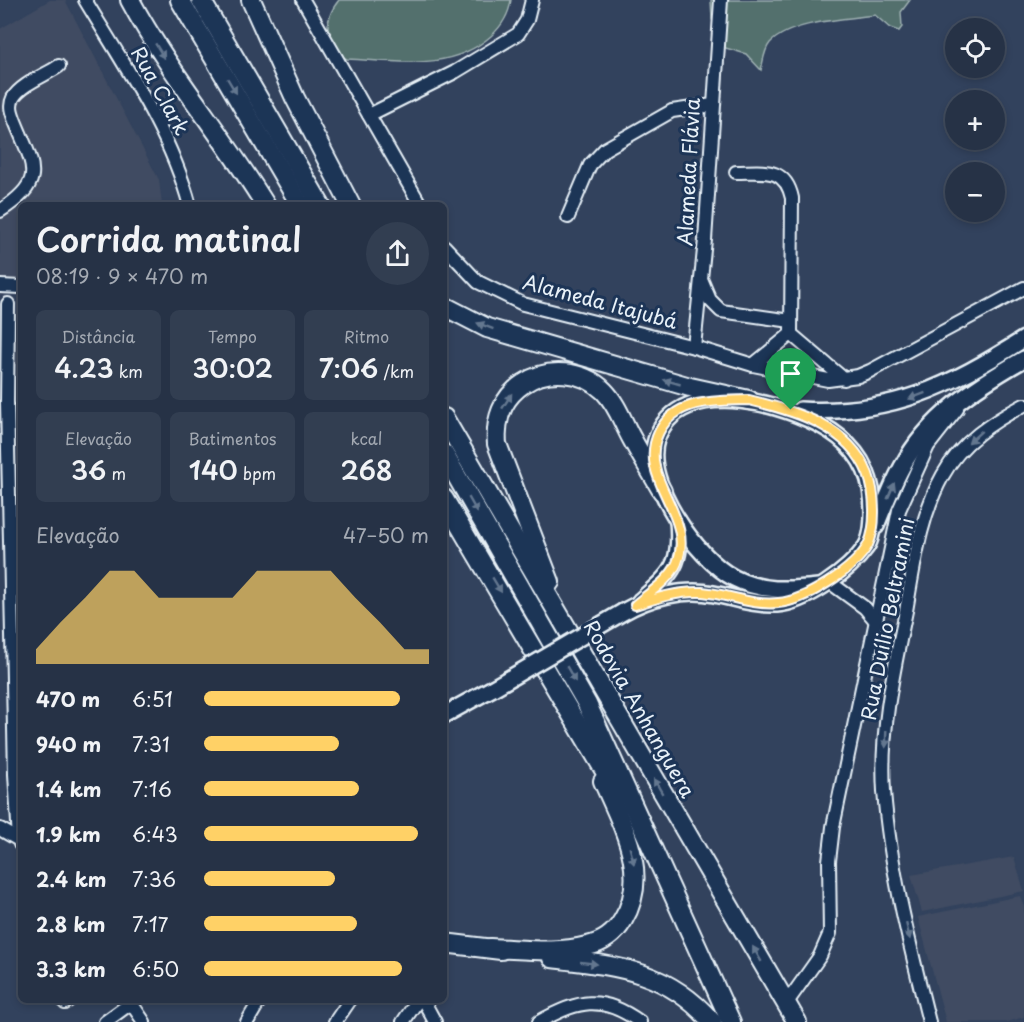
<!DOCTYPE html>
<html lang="pt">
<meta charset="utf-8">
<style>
:root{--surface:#263246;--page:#323e51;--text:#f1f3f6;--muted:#a4aab3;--line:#424d5f;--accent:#ffd166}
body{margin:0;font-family:"Playpen Sans",sans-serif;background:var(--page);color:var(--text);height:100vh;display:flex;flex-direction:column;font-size:22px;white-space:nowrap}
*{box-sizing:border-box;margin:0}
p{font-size:20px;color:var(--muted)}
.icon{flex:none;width:33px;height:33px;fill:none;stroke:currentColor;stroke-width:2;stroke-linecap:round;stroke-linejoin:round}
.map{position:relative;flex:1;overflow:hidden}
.side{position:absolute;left:18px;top:202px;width:429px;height:801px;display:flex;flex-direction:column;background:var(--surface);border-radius:9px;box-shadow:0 3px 9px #0003,0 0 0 2px var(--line)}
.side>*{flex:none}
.buttons{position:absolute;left:945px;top:18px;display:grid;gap:12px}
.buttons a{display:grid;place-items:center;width:60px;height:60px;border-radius:50%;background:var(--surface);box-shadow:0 3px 9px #0003,0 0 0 2px var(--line);font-size:30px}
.pin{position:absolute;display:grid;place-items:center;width:51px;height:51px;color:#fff;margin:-62px -26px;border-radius:50% 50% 50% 0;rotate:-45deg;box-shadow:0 0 6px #0007}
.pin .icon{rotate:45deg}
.round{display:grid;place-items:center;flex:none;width:63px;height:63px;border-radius:32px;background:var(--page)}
.head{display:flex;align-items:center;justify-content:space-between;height:102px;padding:0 18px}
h1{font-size:33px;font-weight:600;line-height:45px}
.figures{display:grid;grid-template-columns:repeat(3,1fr);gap:9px;height:102px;padding:6px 18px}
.figures div{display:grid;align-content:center;border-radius:9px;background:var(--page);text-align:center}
.figures b{font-size:26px;font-weight:600}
.figures small{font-size:16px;font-weight:400}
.figures p{font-size:16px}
.chart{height:168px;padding:12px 18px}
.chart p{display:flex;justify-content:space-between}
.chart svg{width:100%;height:108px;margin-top:6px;fill:var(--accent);opacity:.7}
ul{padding:0 18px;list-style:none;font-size:20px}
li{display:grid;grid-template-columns:96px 72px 1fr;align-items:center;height:45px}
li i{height:15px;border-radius:8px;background:var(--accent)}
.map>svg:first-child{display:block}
</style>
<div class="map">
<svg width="1024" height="1022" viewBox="0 0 1024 1022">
<rect width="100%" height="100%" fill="#32425d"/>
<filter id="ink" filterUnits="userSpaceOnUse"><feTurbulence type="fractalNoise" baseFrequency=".0167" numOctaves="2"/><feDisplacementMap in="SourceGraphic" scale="12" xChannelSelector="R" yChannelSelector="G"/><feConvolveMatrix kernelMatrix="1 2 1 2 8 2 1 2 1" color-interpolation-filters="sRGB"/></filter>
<g filter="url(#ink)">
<!-- built -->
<g fill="#414c62">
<path d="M 50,0 L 65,0 L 159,180 L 162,205 L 21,206 L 21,293 L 0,295 L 0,29 Z"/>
<path d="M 21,320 L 21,448 L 19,448 L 15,326 Z"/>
<path d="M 1014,857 L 1024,891 L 922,912 L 911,875 Z"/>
<path d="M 1020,896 L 1024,907 L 1024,1017 L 1007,1022 L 946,1022 L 918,917 Z"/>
</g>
<!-- green -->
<g fill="#536f6d" stroke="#9eb0b2" stroke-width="1.5">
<path d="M 339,0 L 511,0 C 509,15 502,26 491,36 C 450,72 398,61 347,59 C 323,48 323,19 339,0 Z"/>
<path d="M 711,0 L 910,0 L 901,12 L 902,27 L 899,31 L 890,28 L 875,15 C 846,19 791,21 770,43 C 764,50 763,62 761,70 L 746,54 L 722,47 L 712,19 Z"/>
</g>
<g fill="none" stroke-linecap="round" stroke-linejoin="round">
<defs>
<g id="minor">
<path d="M 85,0 C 124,65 170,131 190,206"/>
<path d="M 303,0 L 421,206"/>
<path d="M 369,115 L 455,72 L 518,34 L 527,20 L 532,0"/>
<path d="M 736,172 C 763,172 785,166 792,198 L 791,334 L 844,379"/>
<path d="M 0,211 C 48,180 33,166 15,121 C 12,113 9,106 13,98 C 21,84 46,75 59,66"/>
<path d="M 568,217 L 590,165 L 605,149 L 672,111 L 713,105"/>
<path d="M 444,246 L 478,282 L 523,304 L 694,347 L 753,365 L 828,380 L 858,376 L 870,371 L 1024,288"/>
<path d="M 702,281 L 710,300 L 721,311 L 791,321"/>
<path d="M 0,286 L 21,287"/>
<path d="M 8,304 L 7,402 L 15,774 L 19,840"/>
<path d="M 694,347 L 705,240 L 721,0"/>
<path d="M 753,365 L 791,334"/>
<path d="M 828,581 L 865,608 L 876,621"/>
<path d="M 0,829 L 19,840 L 20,844"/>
<path d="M 129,1000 L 144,1022"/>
<path d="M 423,1000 L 435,1022"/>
<path d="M 65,1003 L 69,1000"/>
<path d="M 786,1004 L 820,956 L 830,933 L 829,861 L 833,827 L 899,510 L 928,446 L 957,409"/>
<path d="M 105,1022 L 131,1003"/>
<path d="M 247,1022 L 260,1000"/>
<path d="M 335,1022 L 350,1000"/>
<path d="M 403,1022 L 418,1000"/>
<path d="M 539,1022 C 577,1000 602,994 640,1022"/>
<path d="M 929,1022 C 910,946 890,869 884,791 C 880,731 894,669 906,611 C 914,566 920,516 943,475 C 961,442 992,422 1024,405"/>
</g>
<g id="major">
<path d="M 800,410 C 892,415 948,387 1024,339"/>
<path d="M 876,526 C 884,506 892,485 902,467 C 928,417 977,386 1024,359"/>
<path d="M 640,601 C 672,573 682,566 678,521"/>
<path d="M 623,612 C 649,597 684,588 714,594 C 735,598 755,605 777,604 C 806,602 849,571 866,547 C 872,538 873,522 873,512 C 873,481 864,457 839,437 C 799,405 679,370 656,440 C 642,482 698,560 734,578 C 761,592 789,590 818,587"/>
<path d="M 444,715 L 493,688"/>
</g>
<g id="highway">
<path d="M 130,0 C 169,73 223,135 266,206"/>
<path d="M 180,0 L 301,206"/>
<path d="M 201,0 L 321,206"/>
<path d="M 251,0 L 295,98 L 351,206"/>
<path d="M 444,306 L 487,328 L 690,387 L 749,400"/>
<path d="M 444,418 L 797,1022"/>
<path d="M 444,454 L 587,704 L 731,1022"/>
<path d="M 444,499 L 616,790"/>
<path d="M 550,582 L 497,444 C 495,420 502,398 523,384 C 547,367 583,370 604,391 C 617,404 623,423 632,439 C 641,456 652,473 662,491"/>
<path d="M 444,943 L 501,950"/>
<path d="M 490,948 C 522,949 556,954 587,946 C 602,943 615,934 623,920 C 651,874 622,825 603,781"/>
<path d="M 552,958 C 617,966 667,970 712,1022"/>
</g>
</defs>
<!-- minor casing -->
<use href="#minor" stroke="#e8f1f8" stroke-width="16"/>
<!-- major casing -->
<use href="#major" stroke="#e8f1f8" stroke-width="20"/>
<!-- highway casing -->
<use href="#highway" stroke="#e8f1f8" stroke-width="22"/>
<!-- minor -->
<use href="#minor" stroke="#1d3557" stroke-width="12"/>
<!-- major -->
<use href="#major" stroke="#1d3557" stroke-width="15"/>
<!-- highway -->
<use href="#highway" stroke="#1d3557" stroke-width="18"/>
<defs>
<path id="major-bridge" d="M 493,688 L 623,612"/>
</defs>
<!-- major-bridge casing -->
<use href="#major-bridge" stroke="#e8f1f8" stroke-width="20" stroke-linecap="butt"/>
<!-- major-bridge -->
<use href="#major-bridge" stroke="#1d3557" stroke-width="15"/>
</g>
<!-- one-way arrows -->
<defs><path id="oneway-solid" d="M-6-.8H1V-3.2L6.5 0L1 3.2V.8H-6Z" transform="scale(1.5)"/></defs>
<g fill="#64778f">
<use href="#oneway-solid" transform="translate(160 51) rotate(58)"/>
<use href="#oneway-solid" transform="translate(232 86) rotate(59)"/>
<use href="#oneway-solid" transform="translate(485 326) rotate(-159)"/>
<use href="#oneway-solid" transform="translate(672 382) rotate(-164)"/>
<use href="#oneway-solid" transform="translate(917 396) rotate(159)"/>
<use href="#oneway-solid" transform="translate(507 401) rotate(-57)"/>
<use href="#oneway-solid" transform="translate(975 437) rotate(138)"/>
<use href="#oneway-solid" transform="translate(891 491) rotate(-67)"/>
<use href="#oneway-solid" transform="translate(473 505) rotate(60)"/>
<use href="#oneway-solid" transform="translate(497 585) rotate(59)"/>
<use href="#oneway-solid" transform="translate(571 674) rotate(60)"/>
<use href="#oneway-solid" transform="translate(886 739) rotate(92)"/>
<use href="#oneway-solid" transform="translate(658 786) rotate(-120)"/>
<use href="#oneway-solid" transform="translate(632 856) rotate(75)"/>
<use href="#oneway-solid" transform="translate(908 931) rotate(77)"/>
<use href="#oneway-solid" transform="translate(757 954) rotate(-120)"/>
<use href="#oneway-solid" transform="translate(589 963) rotate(7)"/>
</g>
</g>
<g fill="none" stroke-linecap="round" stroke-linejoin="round" filter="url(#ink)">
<defs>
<path id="route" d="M 749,400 C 795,411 849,426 868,474 C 875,492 877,527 868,545 C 855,569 805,601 778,603 C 752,606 728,594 702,592 C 679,591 657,598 635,605 C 649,593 670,580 677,563 C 696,515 636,479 659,432 C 676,398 717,401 749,400 Z"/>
</defs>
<!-- route casing -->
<use href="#route" stroke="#fff" stroke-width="12"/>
<!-- route -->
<use href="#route" stroke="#ffd166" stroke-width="8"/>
</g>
<g text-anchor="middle" stroke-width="6" stroke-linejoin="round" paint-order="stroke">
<!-- street labels -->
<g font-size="20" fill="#e8f1f8" stroke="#1d3557">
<text transform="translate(160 91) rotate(61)" y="7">Rua Clark</text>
<text transform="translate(689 172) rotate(-87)" y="7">Alameda Flávia</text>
<text transform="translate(600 302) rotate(15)" y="7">Alameda Itajubá</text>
<text transform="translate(888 619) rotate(-79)" y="7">Rua Duílio Beltramini</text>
<text transform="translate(639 709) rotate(60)" y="7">Rodovia Anhanguera</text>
</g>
</g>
</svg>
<div class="buttons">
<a><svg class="icon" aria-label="locate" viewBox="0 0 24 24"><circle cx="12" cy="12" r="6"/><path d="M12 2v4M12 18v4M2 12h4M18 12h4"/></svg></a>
<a>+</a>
<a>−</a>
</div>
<div class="pin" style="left:791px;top:410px;background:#1e9e55"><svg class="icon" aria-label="arrive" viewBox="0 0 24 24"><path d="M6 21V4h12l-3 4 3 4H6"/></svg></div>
<section class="side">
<div class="head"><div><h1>Corrida matinal</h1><p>08:19 · 9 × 470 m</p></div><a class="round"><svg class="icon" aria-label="share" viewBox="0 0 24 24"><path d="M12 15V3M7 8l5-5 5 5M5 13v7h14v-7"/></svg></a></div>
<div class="figures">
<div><p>Distância</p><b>4.23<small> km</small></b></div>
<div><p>Tempo</p><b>30:02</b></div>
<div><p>Ritmo</p><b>7:06<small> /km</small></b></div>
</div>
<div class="figures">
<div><p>Elevação</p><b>36<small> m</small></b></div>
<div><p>Batimentos</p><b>140<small> bpm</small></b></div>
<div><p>kcal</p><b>268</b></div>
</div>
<div class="chart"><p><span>Elevação</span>47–50 m</p>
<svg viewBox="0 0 160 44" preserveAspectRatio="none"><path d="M0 44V38L10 27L20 17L30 6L40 6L50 17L60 17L70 17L80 17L90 6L100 6L110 6L120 6L130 17L140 27L150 38L160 38V44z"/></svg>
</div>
<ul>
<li><b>470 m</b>6:51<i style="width:87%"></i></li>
<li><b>940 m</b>7:31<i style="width:60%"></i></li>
<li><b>1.4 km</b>7:16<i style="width:69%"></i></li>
<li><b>1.9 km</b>6:43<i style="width:95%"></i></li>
<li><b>2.4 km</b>7:36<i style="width:58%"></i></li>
<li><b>2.8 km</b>7:17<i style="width:68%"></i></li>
<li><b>3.3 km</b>6:50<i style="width:88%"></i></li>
</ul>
</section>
</div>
